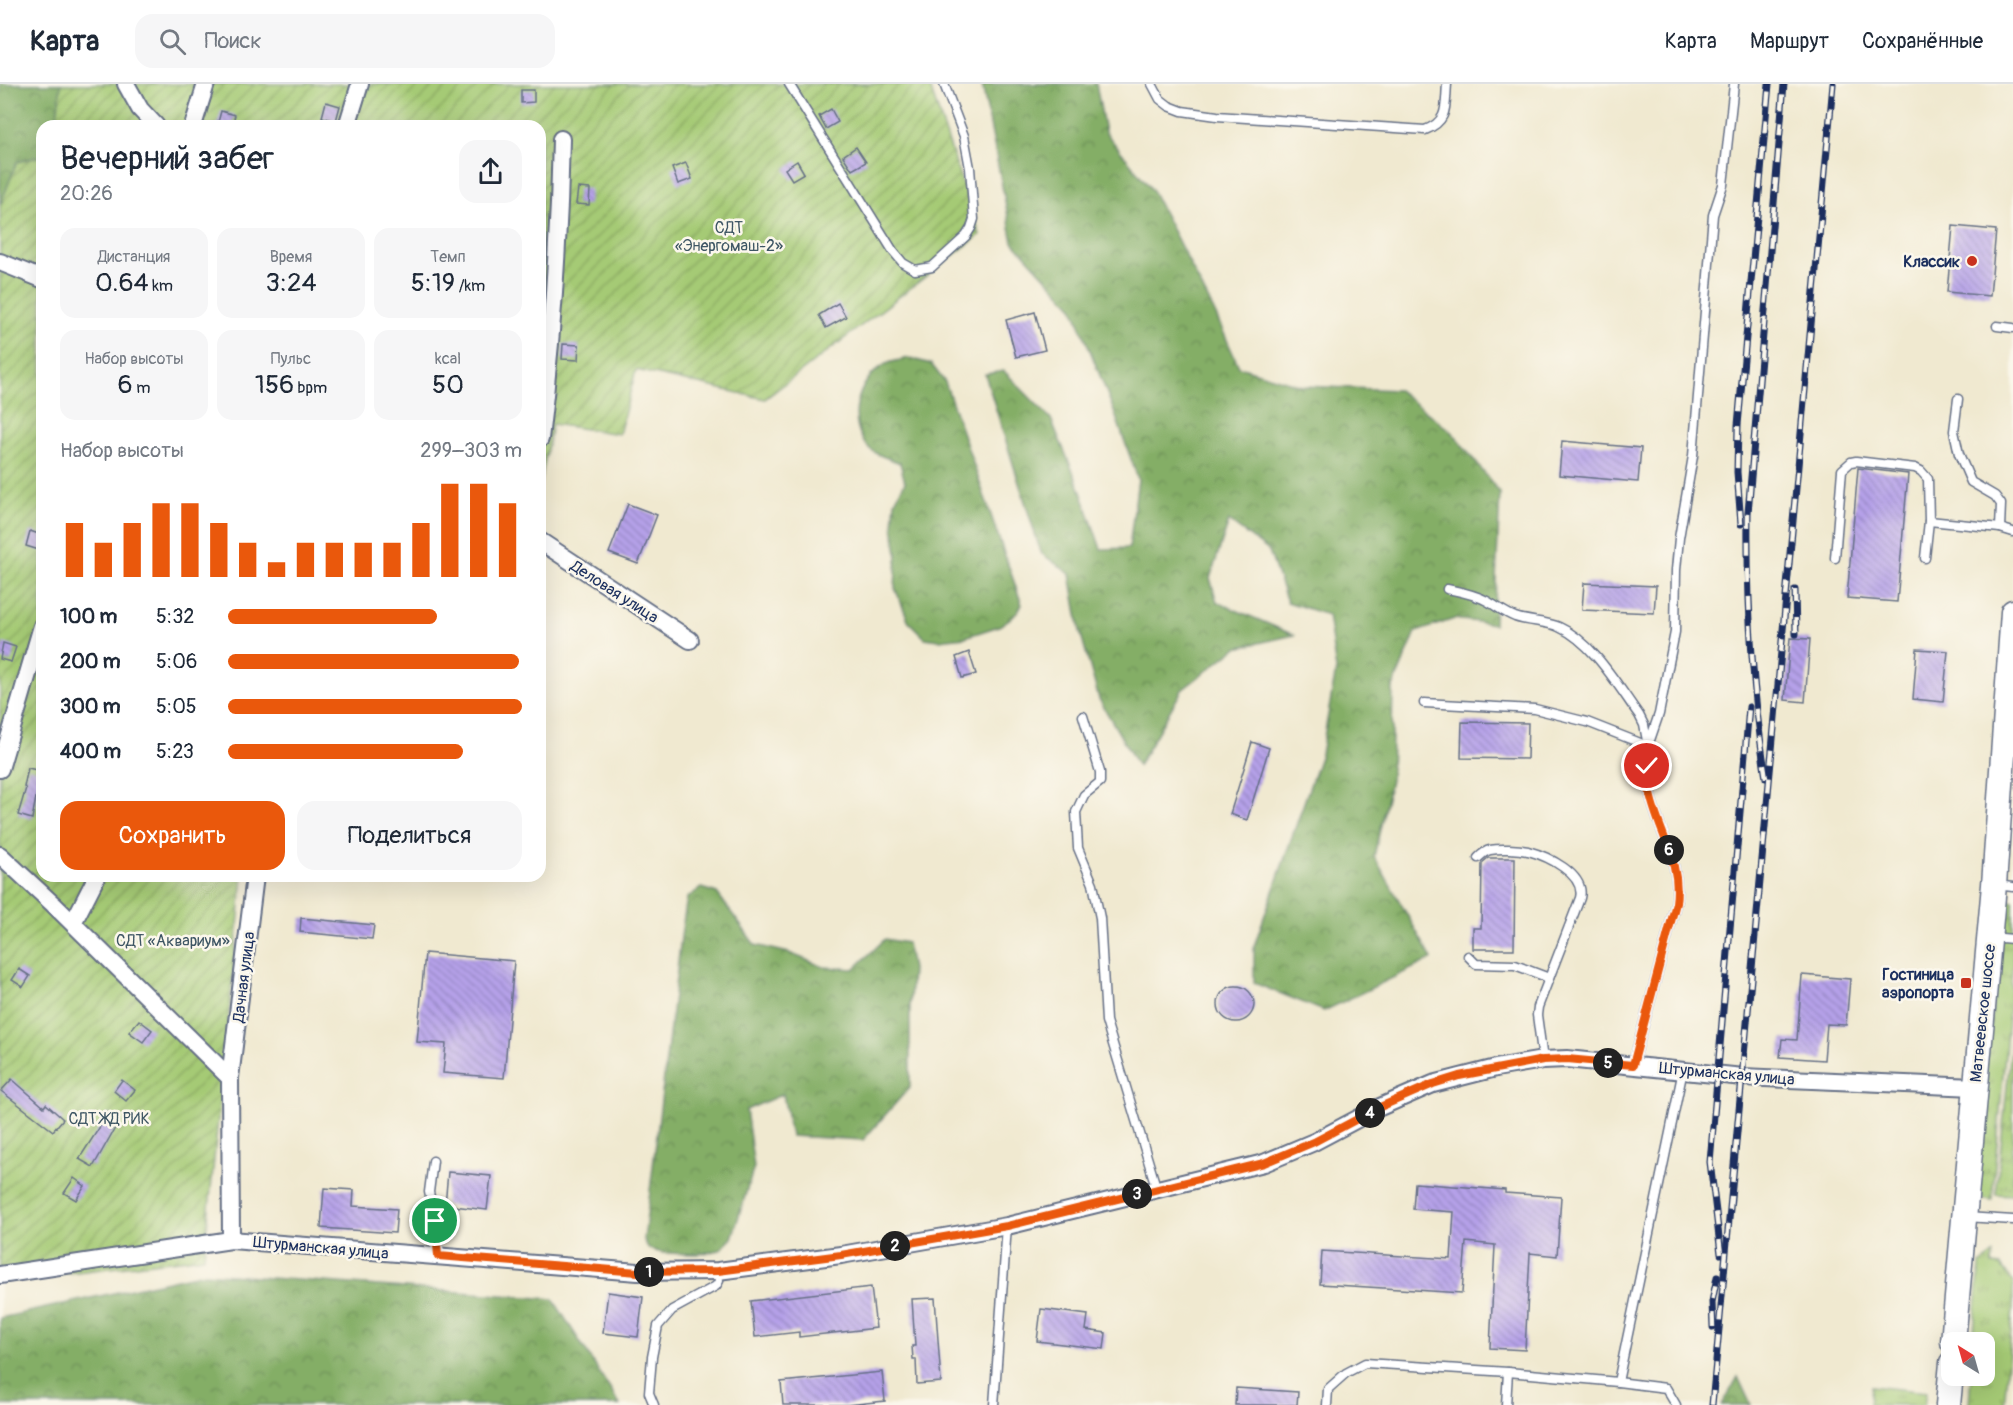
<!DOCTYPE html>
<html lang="ru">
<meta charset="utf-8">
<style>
:root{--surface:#fff;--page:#f6f6f7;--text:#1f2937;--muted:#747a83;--line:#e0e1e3;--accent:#ea580c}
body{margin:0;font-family:Pangolin,sans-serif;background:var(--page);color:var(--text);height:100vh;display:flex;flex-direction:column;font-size:22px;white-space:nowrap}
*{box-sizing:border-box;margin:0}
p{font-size:20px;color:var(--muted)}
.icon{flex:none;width:33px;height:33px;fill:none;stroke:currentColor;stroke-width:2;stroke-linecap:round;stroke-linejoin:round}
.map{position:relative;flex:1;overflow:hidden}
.side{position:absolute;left:36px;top:36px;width:510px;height:762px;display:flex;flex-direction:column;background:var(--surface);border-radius:18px;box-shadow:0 6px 24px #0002}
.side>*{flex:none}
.needle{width:39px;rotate:323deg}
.tools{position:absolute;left:1941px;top:1248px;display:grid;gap:12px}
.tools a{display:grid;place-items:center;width:54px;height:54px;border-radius:12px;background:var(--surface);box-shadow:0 6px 24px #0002;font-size:30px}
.pin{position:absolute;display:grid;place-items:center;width:51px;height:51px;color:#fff;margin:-26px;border:3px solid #fff;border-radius:50%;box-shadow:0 2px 6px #0007}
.km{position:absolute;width:30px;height:30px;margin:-15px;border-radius:50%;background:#222;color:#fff;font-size:16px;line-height:30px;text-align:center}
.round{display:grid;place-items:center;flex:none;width:63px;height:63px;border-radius:18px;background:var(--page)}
.summary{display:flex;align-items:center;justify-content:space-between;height:102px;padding:0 24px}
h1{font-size:33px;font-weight:600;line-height:45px}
.figures{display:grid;grid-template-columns:repeat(3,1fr);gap:9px;height:102px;padding:6px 24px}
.figures div{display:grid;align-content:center;border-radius:15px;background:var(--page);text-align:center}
.figures b{font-size:26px;font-weight:600}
.figures small{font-size:16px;font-weight:400}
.figures p{font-size:16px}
.chart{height:168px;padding:12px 24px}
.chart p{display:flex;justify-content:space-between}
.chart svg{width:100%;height:108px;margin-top:6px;stroke:var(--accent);stroke-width:6}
.primary-button{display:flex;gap:12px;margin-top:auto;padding:12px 24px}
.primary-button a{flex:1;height:69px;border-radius:18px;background:var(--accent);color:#fff;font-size:24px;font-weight:600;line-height:69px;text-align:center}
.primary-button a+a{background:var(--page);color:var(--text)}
ul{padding:0 24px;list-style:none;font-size:20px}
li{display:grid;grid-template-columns:96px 72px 1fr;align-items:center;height:45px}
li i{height:15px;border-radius:8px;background:var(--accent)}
header{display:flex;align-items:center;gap:36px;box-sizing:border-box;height:84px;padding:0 30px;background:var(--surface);border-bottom:2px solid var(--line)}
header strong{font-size:28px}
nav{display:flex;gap:33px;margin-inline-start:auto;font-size:21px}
.search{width:420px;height:54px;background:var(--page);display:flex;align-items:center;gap:15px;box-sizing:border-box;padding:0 21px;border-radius:18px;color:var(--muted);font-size:22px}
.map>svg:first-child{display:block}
</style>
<header>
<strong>Карта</strong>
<div class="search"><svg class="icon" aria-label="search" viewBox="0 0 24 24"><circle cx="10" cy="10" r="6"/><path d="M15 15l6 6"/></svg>Поиск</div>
<nav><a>Карта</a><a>Маршрут</a><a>Сохранённые</a></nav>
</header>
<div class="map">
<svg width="2013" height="1321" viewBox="0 0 2013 1321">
<defs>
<pattern id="grass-tufts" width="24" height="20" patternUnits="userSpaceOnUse" patternTransform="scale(1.5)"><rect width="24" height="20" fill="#a5ca74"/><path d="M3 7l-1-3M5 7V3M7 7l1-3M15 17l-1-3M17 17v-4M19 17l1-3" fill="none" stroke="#86a462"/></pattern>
<pattern id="forest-crowns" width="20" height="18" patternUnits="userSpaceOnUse" patternTransform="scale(1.5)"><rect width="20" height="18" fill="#84ae66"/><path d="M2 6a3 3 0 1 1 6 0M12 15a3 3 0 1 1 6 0" fill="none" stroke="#6b8e57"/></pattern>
<pattern id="garden-furrows" width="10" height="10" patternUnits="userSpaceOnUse" patternTransform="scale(1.5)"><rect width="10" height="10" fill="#a5ca74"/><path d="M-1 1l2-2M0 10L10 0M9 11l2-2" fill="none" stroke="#86a462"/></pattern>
<pattern id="building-back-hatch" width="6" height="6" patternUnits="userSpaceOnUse" patternTransform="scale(1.5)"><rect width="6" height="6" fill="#b6a1e9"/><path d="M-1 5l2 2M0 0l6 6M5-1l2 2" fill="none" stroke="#9384c0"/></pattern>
</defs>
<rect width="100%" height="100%" fill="#fbf7ec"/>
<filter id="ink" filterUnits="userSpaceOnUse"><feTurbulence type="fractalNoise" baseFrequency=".0167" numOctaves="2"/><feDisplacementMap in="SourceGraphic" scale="12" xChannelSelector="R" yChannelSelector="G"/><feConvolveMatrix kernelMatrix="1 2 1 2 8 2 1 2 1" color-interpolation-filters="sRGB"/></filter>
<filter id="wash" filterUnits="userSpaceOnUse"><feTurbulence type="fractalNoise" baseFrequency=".008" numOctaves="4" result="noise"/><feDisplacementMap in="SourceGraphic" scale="24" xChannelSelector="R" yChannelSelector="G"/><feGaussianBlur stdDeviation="1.35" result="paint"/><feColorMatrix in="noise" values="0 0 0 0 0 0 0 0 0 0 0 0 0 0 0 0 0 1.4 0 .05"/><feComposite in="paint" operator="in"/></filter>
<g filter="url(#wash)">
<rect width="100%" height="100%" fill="#f0e9d0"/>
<!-- grass -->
<g fill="url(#grass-tufts)" stroke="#607c69" stroke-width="1.5">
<path d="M 2004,816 L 2013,817 L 2013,880 L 1992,1116 L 1972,1113 Z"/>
<path d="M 2013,944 L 2013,1111 L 1996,1110 Z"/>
<path d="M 1993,1171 L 1992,1181 L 2001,1182 L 2013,1199 L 2013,1226 L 2004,1321 L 1969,1321 L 1971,1292 L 1984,1292 L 1984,1258 L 1973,1258 L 1980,1180 Z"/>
<path d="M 1871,1302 L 1926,1308 L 1924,1321 L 1869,1321 Z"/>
</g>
<!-- forest -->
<g fill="url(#forest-crowns)" stroke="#506e62" stroke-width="1.5">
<path d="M 0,0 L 61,0 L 56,42 L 42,42 L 42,72 L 17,78 L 0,122 Z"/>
<path d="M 982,0 L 1096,0 L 1105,48 L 1152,106 L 1214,227 L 1239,283 L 1302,302 L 1398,306 L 1452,348 L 1500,409 L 1494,540 L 1454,535 L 1416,548 L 1393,603 L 1391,696 L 1374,772 L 1432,875 L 1324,927 L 1254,899 L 1254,862 L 1321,670 L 1336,586 L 1328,531 L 1287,518 L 1269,467 L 1229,437 L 1210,494 L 1217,518 L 1294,551 L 1236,564 L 1182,606 L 1138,682 L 1099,615 L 1080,547 L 1070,490 L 1041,469 L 985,290 L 1004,287 L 1051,335 L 1079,402 L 1101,465 L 1129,464 L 1138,395 L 1115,330 L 1073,223 L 1013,158 Z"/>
<path d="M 909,274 L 931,280 L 945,298 L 1022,521 L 1014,532 L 999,542 L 965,553 L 939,556 L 925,554 L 909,538 L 895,504 L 897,470 L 893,441 L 895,417 L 905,398 L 900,379 C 891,375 877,372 870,365 C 845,340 856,296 886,280 C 892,277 902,276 909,274 Z"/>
<path d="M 701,804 L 717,809 L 755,861 L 789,869 L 824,883 L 854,885 L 885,855 L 907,859 L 912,885 L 910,918 L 910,1003 L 863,1056 L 791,1052 L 783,1010 L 746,1026 L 754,1083 L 732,1154 L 720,1166 L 698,1170 L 663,1169 L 649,1165 L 644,1156 L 682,845 L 687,814 Z"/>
<path d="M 204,1189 L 553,1215 L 620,1321 L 0,1321 L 0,1234 Z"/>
<path d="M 1738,1293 L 1751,1321 L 1722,1321 Z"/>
</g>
<!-- garden -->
<g fill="url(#garden-furrows)" stroke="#607c69" stroke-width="1.5">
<path d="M 61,0 L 929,0 L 980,151 L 765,315 L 636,286 L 619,350 L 552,340 L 540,401 L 540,42 L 56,42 Z"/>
<path d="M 42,72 L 42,792 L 243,792 L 204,1173 L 0,1197 L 0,122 L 17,78 Z"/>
</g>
<g id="blocks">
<!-- building -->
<g fill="url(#building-back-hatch)">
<path d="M 521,6 L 534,6 L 534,18 L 521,19 Z"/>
<path d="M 326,18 L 340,22 L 336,37 L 322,33 Z"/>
<path d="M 831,25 L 838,38 L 826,45 L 819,32 Z"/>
<path d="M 221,27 L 235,31 L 232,42 L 217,42 Z"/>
<path d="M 856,63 L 866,78 L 852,86 L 843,72 Z"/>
<path d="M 797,77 L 804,89 L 792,96 L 785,85 Z"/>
<path d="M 686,79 L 692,95 L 678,100 L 672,84 Z"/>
<path d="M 578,104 L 590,105 L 589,121 L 576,120 Z"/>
<path d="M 1953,142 L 1996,146 L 1990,212 L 1947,208 Z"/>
<path d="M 838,219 L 846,233 L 826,244 L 819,231 Z"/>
<path d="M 1035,228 L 1045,266 L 1016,273 L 1006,236 Z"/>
<path d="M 563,260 L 579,261 L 578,276 L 562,275 Z"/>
<path d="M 1562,357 L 1641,364 L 1638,398 L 1559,391 Z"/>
<path d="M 1858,384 L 1908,390 L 1897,518 L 1847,514 Z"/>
<path d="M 628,420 L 657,431 L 638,480 L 609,469 Z"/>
<path d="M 30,447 L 42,451 L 42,467 L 26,462 Z"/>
<path d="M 1584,499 L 1656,502 L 1654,529 L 1582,526 Z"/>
<path d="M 1790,554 L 1810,555 L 1805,618 L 1785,616 Z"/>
<path d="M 3,559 L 16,563 L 11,578 L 0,575 Z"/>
<path d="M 1917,565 L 1948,567 L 1943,618 L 1913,615 Z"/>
<path d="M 969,568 L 976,590 L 962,594 L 956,573 Z"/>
<path d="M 1462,638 L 1528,639 L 1527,675 L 1461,674 Z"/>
<path d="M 1252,658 L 1269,664 L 1247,736 L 1230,730 Z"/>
<path d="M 28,684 L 41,687 L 32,735 L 18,731 L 26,704 L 24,703 Z"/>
<path d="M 1488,774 L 1515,774 L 1514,865 L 1473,865 L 1473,844 L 1481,844 L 1482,779 Z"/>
<path d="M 301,834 L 374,841 L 372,855 L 300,848 Z"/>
<path d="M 425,869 L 514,877 L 504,994 L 443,989 L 446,960 L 417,958 Z"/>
<path d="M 19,885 L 30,892 L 23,903 L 12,896 Z"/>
<path d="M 1802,891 L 1850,895 L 1846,941 L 1827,940 L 1824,976 L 1780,973 L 1782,955 L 1797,956 Z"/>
<circle cx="1236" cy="920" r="18"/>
<path d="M 139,936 L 152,946 L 143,958 L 129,948 Z"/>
<path d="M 12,995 L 44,1023 L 46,1020 L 63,1035 L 53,1047 L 1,1007 Z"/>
<path d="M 122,996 L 135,1006 L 126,1017 L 114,1007 Z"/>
<path d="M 108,1030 L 119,1037 L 93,1083 L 79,1075 Z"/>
<path d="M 448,1088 L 491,1092 L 487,1126 L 445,1121 Z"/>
<path d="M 74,1094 L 85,1102 L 76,1116 L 64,1109 Z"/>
<path d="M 1415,1099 L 1505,1106 L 1505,1109 L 1561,1113 L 1557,1172 L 1530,1169 L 1525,1266 L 1490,1264 L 1495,1161 L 1466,1158 L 1462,1209 L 1320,1200 L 1322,1167 L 1451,1175 L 1454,1128 L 1413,1125 Z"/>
<path d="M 324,1104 L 354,1106 L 353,1122 L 397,1125 L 395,1149 L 321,1144 Z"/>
<path d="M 871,1203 L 876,1244 L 799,1253 L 799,1248 L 755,1253 L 751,1217 Z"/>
<path d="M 608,1208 L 643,1213 L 638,1253 L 603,1249 Z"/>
<path d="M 935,1214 L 941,1298 L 917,1300 L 916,1275 L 913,1275 L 912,1262 L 915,1262 L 912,1215 Z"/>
<path d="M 1041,1225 L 1088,1231 L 1086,1246 L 1106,1249 L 1104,1265 L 1037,1257 Z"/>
<path d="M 882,1288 L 885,1317 L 846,1321 L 783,1321 L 781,1298 Z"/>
<path d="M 1236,1304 L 1298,1308 L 1297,1321 L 1235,1321 Z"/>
</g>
</g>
</g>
<g filter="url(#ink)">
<use href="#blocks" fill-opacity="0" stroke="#667086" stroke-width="1.5"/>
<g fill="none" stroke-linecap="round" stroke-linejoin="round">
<defs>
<g id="lane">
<path d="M 789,0 L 893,167 L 903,179 L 915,186 L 932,183 L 966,152 L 971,144 L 974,135 L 970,84 L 964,52 L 944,0"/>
<path d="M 1152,0 L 1160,15 L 1169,22 L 1182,27 L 1217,32 L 1425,46 C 1449,37 1445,22 1447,0"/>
<path d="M 1997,242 L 2013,244"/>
<path d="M 1958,315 L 1954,347 L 1959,370 L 1971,398 L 1995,412 L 2001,420 L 2000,444"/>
<path d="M 1835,474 L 1842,386 L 1851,378 L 1856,377 L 1915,384 L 1921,387 L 1928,395 L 1929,437 L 2000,444 L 2013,448"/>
<path d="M 1925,474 L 1929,437"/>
<path d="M 1447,505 C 1461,508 1474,510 1487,517 C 1496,522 1505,529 1515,533 C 1529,538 1546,537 1559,543 C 1593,558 1618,602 1639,631 L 1644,641 L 1648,662"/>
<path d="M 1424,619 L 1535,625 L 1587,638 L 1648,662 C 1648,676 1646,691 1649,705 C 1656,745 1682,776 1676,819 L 1633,981"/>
<path d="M 1083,632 L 1100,688 L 1100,698 L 1084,711 L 1076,728 L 1078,764 L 1093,800 L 1100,834 L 1106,937 L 1157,1106"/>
<path d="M 1648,662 L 1659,630 L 1675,548 L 1676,486 L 1679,454 L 1693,372 L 1713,131 L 1723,101 L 1734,0"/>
<path d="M 1478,774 C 1481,771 1485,767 1490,766 C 1500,764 1518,765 1528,767 C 1547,772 1586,790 1580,814 L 1538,923 L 1537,931 L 1543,976"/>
<path d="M 1995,801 L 2013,803"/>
<path d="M 1990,853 L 2013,855"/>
<path d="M 1468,872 L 1476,880 L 1515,881 L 1549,894"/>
<path d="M 433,1077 L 429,1108 L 435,1137 L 438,1172"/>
<path d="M 1966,1133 L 2013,1136"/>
<path d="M 1618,1298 L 1666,1304 L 1676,1321"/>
<path d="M 654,1321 L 649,1309 L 652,1273 L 658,1242 L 672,1226 L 716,1202 L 719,1197 L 718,1187"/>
<path d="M 994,1321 L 1007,1142"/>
<path d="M 1327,1321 L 1328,1305 L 1346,1289 L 1365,1279 L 1508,1288 L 1618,1298 L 1683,986"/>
<path d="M 1506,1321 L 1508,1288"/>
</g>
<g id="street">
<path d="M 126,0 L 140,25 L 156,42"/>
<path d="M 193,42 L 206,0"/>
<path d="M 347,42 L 360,0"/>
<path d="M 0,178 L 42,195"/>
<path d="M 540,355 C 552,256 559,155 561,55"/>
<path d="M 540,457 L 690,556"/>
<path d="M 0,685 L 42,542"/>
<path d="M 0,771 L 53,820 L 230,994 L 231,1156"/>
<path d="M 73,839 L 97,792"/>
<path d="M 230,994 L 255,792"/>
<path d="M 0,1191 L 231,1156 L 638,1188 L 718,1187 L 841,1171 L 1007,1142 L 1264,1079 L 1314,1058 L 1380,1023 L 1433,1000 L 1496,984 L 1543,976 L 1567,975 L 1743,993 L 1975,1003"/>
</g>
<g id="secondary">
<path d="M 1953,1258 L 1994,801 L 2013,528"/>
<path d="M 1948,1321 L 1952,1279"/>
</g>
</defs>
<!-- lane casing -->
<use href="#lane" stroke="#667086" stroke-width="11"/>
<!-- street casing -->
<use href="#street" stroke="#667086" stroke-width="20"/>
<!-- secondary casing -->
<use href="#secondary" stroke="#667086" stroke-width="27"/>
<!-- lane -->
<use href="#lane" stroke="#fff" stroke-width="8"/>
<!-- street -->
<use href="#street" stroke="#fff" stroke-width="16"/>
<!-- secondary -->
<use href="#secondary" stroke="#fff" stroke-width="24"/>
<defs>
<g id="rail">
<path d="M 1741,440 L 1737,388 L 1738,341 L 1769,0"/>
<path d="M 1795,506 L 1796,550"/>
<path d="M 1766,694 C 1752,607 1747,517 1748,429 L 1784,0"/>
<path d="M 1721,1170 L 1710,1078 L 1749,623"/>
<path d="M 1713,1243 L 1712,1218 L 1717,1193"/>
<path d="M 1712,1321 L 1833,0"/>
</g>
</defs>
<!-- rail casing -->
<use href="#rail" stroke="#1b2f5e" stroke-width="7"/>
<!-- rail -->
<use href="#rail" stroke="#fbf7ec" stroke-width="4.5" stroke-dasharray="14" stroke-linecap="butt"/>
</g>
</g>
<g fill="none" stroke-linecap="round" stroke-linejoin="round" filter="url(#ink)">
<defs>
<path id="route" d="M 435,1137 L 438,1172 L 638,1188 L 718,1187 L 841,1171 L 1007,1142 L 1264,1079 L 1314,1058 L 1380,1023 L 1433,1000 L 1459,992 L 1543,976 L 1567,975 L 1633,981 L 1676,819 C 1682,776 1656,745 1649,705 C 1647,698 1648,689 1647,682"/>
</defs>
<!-- route casing -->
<use href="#route" stroke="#fff" stroke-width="12"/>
<!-- route -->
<use href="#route" stroke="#ea580c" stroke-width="8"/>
</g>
<!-- markers -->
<g fill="#c8321e" stroke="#fbf7ec" stroke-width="2">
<circle cx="1972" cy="177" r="6"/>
<rect x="1960" y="893" width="12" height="12" rx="3"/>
</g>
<g text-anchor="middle" stroke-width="5" stroke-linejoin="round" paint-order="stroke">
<!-- park labels -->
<g font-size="16" fill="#3e5664" stroke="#fbf7ec">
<text x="729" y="149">СДТ<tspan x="729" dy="18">«Энергомаш-2»</tspan></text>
<text x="173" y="862">СДТ «Аквариум»</text>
<text x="109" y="1040">СДТ ЖД РИК</text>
</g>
<!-- poi labels -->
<g font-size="16" font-weight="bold" fill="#1b2f5e" stroke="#fbf7ec" text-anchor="end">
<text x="1960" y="183">Классик</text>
<text x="1954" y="896">Гостиница<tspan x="1954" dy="18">аэропорта</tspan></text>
</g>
<!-- street labels -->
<g font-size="16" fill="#1b2f5e" stroke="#fbf7ec">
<text transform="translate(615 507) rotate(33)" y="6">Деловая улица</text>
<text transform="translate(243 893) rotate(-83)" y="6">Дачная улица</text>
<text transform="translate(1982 929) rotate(-84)" y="6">Матвеевское шоссе</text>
<text transform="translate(1727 989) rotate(5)" y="6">Штурманская улица</text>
<text transform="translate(321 1163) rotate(5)" y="6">Штурманская улица</text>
</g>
</g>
</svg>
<div class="tools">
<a><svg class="needle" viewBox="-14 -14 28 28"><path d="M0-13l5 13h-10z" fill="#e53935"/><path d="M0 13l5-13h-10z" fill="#747a83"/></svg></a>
</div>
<div class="pin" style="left:435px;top:1137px;background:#1e9e55"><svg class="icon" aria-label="arrive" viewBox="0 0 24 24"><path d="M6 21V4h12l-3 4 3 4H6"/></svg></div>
<div class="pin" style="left:1647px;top:682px;background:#d93025"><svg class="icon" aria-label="check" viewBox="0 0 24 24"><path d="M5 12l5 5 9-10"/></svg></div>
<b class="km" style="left:649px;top:1188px">1</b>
<b class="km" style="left:895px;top:1162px">2</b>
<b class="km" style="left:1137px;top:1110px">3</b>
<b class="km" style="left:1370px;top:1029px">4</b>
<b class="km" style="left:1608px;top:979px">5</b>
<b class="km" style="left:1669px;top:766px">6</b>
<section class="side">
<div class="summary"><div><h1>Вечерний забег</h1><p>20:26</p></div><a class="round"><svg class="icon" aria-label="share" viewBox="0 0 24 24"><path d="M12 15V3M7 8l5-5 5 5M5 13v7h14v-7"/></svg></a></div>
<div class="figures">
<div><p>Дистанция</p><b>0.64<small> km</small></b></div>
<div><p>Время</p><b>3:24</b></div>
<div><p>Темп</p><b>5:19<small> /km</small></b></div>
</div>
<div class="figures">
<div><p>Набор высоты</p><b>6<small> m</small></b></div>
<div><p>Пульс</p><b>156<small> bpm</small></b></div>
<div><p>kcal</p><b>50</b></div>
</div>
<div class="chart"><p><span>Набор высоты</span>299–303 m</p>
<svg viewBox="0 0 160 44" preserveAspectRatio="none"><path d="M5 44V22M15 44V30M25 44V22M35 44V14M45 44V14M55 44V22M65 44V30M75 44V38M85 44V30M95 44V30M105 44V30M115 44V30M125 44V22M135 44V6M145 44V6M155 44V14"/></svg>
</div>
<ul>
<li><b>100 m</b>5:32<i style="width:71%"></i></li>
<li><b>200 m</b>5:06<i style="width:99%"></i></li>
<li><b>300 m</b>5:05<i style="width:100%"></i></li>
<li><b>400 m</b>5:23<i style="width:80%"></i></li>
</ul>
<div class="primary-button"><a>Сохранить</a><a>Поделиться</a></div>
</section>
</div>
